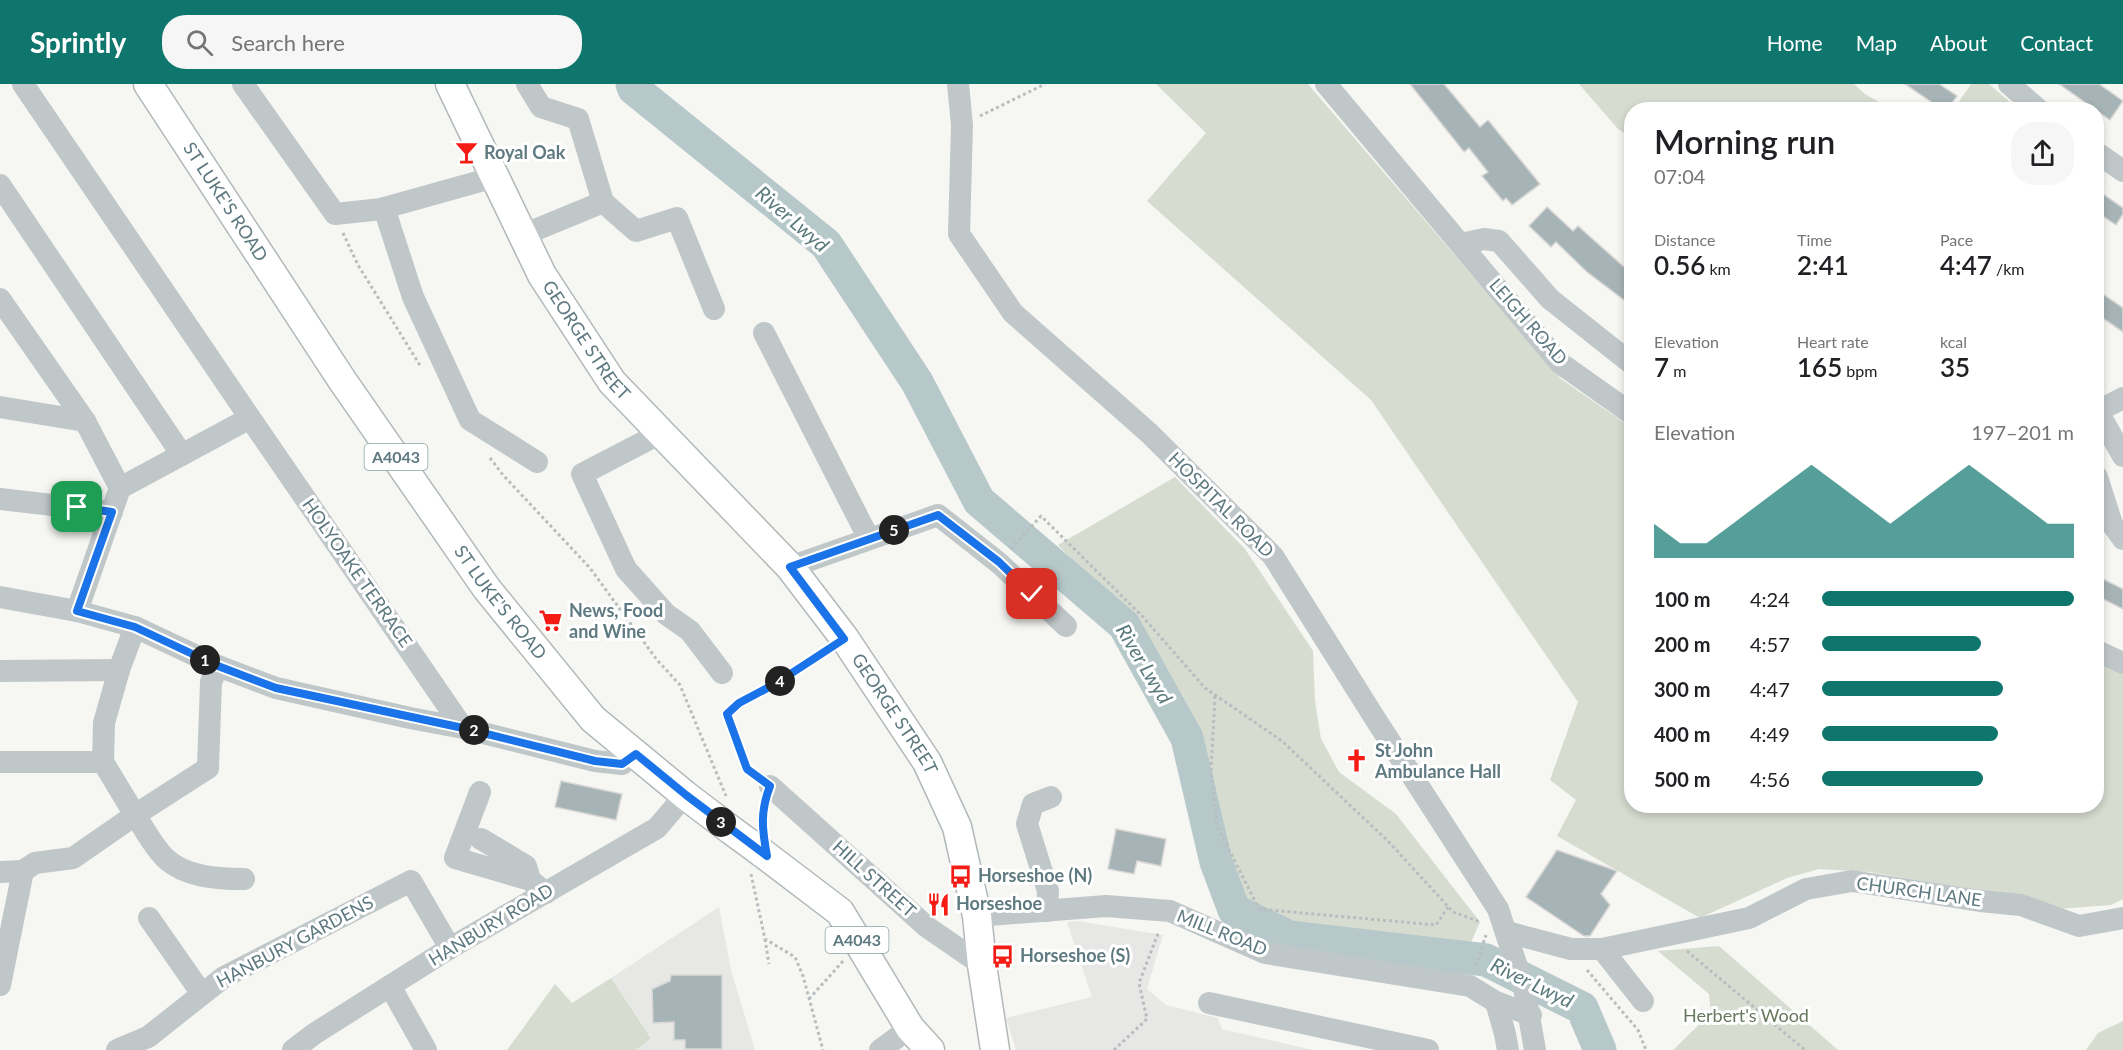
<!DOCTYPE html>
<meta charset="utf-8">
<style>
:root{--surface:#fff;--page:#f6f6f6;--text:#202124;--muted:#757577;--accent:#0f766e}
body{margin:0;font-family:Lato,sans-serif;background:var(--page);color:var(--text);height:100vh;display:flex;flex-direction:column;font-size:22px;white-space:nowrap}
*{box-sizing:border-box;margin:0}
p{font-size:20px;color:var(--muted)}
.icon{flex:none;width:33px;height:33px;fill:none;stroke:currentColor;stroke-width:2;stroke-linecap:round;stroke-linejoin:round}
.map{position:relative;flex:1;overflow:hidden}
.panel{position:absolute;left:1624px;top:18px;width:480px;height:711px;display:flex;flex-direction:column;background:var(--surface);border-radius:24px;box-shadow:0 3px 9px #0003}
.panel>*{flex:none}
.pin{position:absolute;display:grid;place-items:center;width:51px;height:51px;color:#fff;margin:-26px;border-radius:12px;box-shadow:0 3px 9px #0006}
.km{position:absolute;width:30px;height:30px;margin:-15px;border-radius:50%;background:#222;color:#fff;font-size:16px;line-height:30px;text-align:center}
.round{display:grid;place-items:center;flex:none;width:63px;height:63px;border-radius:24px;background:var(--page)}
.headline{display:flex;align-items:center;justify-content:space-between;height:102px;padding:0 30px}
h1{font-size:33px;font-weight:600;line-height:45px}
.metrics{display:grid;grid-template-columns:repeat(3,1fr);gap:9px;height:102px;padding:6px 30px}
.metrics div{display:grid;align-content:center}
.metrics b{font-size:26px;font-weight:600}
.metrics small{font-size:16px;font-weight:400}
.metrics p{font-size:16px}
.chart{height:168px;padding:12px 30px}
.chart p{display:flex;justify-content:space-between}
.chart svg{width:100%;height:108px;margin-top:6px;fill:var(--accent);opacity:.7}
ul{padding:0 30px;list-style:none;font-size:20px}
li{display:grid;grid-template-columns:96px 72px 1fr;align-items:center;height:45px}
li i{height:15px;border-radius:8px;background:var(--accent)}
header{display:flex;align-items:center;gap:36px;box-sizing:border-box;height:84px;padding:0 30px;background:var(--accent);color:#fff}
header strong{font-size:28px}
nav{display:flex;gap:33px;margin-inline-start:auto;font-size:21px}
.search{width:420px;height:54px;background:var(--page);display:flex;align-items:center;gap:15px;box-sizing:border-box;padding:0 21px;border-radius:24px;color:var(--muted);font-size:22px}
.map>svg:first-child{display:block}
</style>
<header>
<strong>Sprintly</strong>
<div class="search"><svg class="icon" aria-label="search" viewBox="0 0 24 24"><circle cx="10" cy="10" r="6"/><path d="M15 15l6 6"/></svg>Search here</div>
<nav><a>Home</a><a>Map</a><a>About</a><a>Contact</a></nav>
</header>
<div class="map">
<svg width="2123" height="966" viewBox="0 0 2123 966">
<rect width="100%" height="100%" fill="#f6f6f2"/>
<!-- built -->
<g fill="#e7e7e6">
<path d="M 719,823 L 731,886 L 755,966 L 636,966 L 651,953 L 611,894 Z"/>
<path d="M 1077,837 L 1163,851 L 1147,905 L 1166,921 L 1218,934 L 1222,945 L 1313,966 L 1016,966 L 1006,934 L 1092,913 L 1067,838 Z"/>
</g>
<!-- green -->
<g fill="#d7dcd1">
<path d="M 1156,0 L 1308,0 L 1561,295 L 1632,344 L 1632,722 L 2097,722 L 2097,575 L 2123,586 L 2123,815 L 2111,821 L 2058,825 L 2022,814 L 1870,788 L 1819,785 L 1787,794 L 1700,834 L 1557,752 L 1576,716 L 1550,696 L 1578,618 L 1371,316 L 1147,117 L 1206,49 Z"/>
<path d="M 1579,0 L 1854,0 L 1865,10 L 1891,25 L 1632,26 L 1632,54 L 1618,45 Z"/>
<path d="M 1971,0 L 1989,0 L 2018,25 L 1954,25 Z"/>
<path d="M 1175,393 L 1245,465 L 1313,567 L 1315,617 L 1321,655 L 1339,688 L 1396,730 L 1480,838 L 1471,858 L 1269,837 L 1242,816 L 1213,744 L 1199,661 L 1151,558 L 1058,461 Z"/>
<path d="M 1719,862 L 1838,966 L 1673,966 L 1711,929 L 1709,910 L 1658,867 Z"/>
<path d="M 611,894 L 651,954 L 636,966 L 507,966 L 555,900 L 572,919 Z"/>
<path d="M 2123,937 L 2123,966 L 2086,966 L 2098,949 Z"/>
</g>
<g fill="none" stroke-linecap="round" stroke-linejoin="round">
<!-- river -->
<path stroke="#b6c8ca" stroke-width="33" d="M 632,0 L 634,5 L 826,160 L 917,298 L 979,417 L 1124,541 L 1187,654 L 1216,778 L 1234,826 L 1289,853 L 1486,876 L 1582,924 L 1600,966"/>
</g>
<!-- building -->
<g fill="#a7b4b7" stroke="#d8d7d5" stroke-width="1.5">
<path d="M 1410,0 L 1444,0 L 1480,43 L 1488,36 L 1540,100 L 1512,121 L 1506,114 L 1503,117 L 1482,92 L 1488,88 L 1469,64 L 1464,68 Z"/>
<path d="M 1905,0 L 1939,0 L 1957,12 L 1947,26 L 1943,26 Z"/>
<path d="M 2059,0 L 2099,0 L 2123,17 L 2110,36 Z"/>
<path d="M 2097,106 L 2123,124 L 2123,130 L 2116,141 L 2097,128 Z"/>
<path d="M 1547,123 L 1573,147 L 1578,142 L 1632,190 L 1632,222 L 1587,188 L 1556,158 L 1551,163 L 1529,142 Z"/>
<path d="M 2097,206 L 2123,224 L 2123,248 L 2097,230 Z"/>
<path d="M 2097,492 L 2123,505 L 2123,525 L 2097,512 Z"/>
<path d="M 561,697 L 622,710 L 616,736 L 555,723 Z"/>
<path d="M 1116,745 L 1166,755 L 1161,782 L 1137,777 L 1134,790 L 1108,785 Z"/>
<path d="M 1557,766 L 1617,787 L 1601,810 L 1610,821 L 1590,852 L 1584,852 L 1526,813 Z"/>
<path d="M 671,891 L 722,891 L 722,965 L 685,965 L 685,956 L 674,956 L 674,938 L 653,939 L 652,905 L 670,897 Z"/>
</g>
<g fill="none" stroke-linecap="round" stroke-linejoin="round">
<defs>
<g id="major">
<path id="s1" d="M 148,0 L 342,296 L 487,505 L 593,635 L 685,711 L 731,746"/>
<path id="s2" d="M 450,0 L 542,191 L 612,298 L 790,483 L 845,555 L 927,678 L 957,743 L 977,832 L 982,881 L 995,966"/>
<path d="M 761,768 L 840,828 L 910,944 L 930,966"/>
</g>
</defs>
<!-- major casing -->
<use href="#major" stroke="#b1b9bb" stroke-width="31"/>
<!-- path -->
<g stroke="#b8bdbf" stroke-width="3" stroke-dasharray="3 3" stroke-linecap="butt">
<path d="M 980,32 L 1045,0"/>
<path d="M 343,149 L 358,181 L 421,283"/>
<path d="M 490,374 L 503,391 L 590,484 L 657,576 L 680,601 L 726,712"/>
<path d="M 1011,465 L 1041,432 L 1143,533 L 1205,604 L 1282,657 L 1389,758 L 1453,828 L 1480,838"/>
<path d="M 1215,612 L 1211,687 L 1217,742 L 1259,825 L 1436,841 L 1448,823"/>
<path d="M 754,690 L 747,685 L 727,630 L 739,619 L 775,599 L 826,567"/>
<path d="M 762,741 L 764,723"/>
<path d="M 751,790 L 765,855 L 795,873 L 803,892 L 823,966"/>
<path d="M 765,855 L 769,880"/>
<path d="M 1687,867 L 1805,966"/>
<path d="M 1476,882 L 1486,851"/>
<path d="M 1587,886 L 1638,946 L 1646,966"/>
<path d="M 809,915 L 844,876"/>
<path d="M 1114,966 L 1147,935 L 1139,899 L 1159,847"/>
</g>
<!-- minor -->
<g stroke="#c0c7c9" stroke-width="22">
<path d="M 23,0 L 250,334 L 463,644"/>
<path d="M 243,0 L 335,130 L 382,125 L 384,124"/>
<path d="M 958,0 L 962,41 L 959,150 L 1013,229 L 1149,349 L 1273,472 L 1376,636 L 1498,825 L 1524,904 L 1535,966"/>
<path d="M 1326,0 L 1560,279 L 1632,330"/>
<path d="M 2009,0 L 2039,26"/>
<path d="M 2097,69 L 2123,87"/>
<path d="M 495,93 L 384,124 L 413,213 L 470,336 L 537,378"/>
<path d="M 0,101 L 182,371"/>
<path d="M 603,118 L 636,147 L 677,134 L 714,225"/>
<path d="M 523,151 L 603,118 L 578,35 L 541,23 L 527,0"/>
<path d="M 1461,160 L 1484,155 L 1499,157 L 1550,215 L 1632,280"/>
<path d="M 0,215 L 85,337 L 120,404"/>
<path d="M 764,249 L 869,455"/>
<path d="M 0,323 L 85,337"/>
<path d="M 2097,326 L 2123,372"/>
<path d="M 2098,327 L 2123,314"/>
<path d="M 661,349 L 582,390 L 626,485 L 666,530 L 690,547 L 722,589"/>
<path d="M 2097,393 L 2112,440 L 2123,455"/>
<path d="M 120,404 L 250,334"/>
<path d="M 0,415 L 112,428"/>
<path d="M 790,483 L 938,431 L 999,479 L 1066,542"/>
<path d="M 0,513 L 77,527 L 135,543 L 218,582 L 276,604 L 410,634 L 463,644 L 595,677 L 622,680 L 636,670"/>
<path d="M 77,527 L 120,404"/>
<path d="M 2097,567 L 2123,579"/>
<path d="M 0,587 L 119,586"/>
<path d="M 0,678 L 103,678 L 104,639 L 119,586 L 135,543"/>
<path d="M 103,678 L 135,731 L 208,684 L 211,598 L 218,582"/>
<path d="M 770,702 L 927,843 L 982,881"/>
<path d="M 480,708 L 455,774 L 530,796 L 546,809"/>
<path d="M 481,755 L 526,782 L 530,796"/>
<path d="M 0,788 L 23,787 L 35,779 L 73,774 L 135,731 C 144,744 153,762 165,774 C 185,793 217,795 244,795"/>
<path d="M 1047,827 L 1048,807 L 1027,740 L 1033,720 L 1051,713"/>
<path d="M 977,832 L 1106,822 L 1170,827 L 1265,869 L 1470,902 L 1496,918 L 1531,931"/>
<path d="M 149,834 L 202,910"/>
<path d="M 1507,848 L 1571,865 L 1602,865 L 1749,834 L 1806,805 L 1852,797 L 1980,817 L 2021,821 L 2079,842 L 2123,834"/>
<path d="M 1602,865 L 1643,917"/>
<path d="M 0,901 L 23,787"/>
<path d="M 390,902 L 426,966"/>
<path d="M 1496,918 L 1505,950 L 1508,966"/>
<path d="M 1209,919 L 1428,966"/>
<path d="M 117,966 L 148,953 L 224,893 L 411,797 L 450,864"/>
<path d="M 293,966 L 314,950 L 450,864 L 657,744 L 685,711"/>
<path d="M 880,966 L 910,944"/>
</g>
<!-- major -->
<use href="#major" stroke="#fff" stroke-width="28"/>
<defs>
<path id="major-bridge" d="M 731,746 L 761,768"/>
</defs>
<!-- major-bridge casing -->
<use href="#major-bridge" stroke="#b1b9bb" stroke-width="31" stroke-linecap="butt"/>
<!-- major-bridge -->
<use href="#major-bridge" stroke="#fff" stroke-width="28"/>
</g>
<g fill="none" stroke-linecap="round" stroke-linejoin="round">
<defs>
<path id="route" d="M 77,423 L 112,428 L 77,527 L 135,543 L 218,582 L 276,604 L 463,644 L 595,677 L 622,680 L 636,670 L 686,711 L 767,772 C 762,745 760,728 770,702 L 747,685 L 727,630 L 739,619 L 775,600 L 844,555 L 790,483 L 938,431 L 999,478 L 1032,510"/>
</defs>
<!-- route casing -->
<use href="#route" stroke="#fff" stroke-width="12"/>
<!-- route -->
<use href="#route" stroke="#1a73e8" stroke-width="8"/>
</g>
<!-- icons -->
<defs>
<symbol id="bar-bare" viewBox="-9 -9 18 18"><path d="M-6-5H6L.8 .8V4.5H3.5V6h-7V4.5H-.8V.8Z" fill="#f41c15" stroke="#fff" stroke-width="2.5" paint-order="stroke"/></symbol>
<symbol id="supermarket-bare" viewBox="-9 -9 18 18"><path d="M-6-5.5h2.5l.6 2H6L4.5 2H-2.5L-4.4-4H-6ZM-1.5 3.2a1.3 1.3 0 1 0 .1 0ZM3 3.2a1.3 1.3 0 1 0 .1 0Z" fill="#f41c15" stroke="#fff" stroke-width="2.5" paint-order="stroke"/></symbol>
<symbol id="church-bare" viewBox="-9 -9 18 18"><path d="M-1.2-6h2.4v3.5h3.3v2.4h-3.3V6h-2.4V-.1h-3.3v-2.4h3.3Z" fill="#f41c15" stroke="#fff" stroke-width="2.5" paint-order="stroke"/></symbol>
<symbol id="bus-bare" viewBox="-9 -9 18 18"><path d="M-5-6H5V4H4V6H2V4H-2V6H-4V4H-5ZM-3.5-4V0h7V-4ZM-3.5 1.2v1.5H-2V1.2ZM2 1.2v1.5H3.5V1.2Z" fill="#f41c15" stroke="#fff" stroke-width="2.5" paint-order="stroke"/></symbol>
<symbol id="restaurant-bare" viewBox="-9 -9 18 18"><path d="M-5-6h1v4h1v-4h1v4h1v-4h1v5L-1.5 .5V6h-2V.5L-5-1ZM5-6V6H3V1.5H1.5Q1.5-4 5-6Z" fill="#f41c15" stroke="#fff" stroke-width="2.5" paint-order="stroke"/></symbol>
</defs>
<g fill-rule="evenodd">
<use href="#bar-bare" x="450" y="52" width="33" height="33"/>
<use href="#supermarket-bare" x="534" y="520" width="33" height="33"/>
<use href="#church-bare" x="1340" y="660" width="33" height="33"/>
<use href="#bus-bare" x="944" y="776" width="33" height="33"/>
<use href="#restaurant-bare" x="922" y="804" width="33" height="33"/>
<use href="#bus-bare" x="986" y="856" width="33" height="33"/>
</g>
<g text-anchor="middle" stroke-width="6" stroke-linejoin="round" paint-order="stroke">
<!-- shield labels -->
<g fill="#fff" stroke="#8ea1a6" stroke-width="1.5">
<rect x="364.5" y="360" width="63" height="26" rx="4.5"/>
<rect x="825.5" y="843" width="63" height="26" rx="4.5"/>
</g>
<g font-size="16" font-weight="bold" fill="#5e7980">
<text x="396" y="379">A4043</text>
<text x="857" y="862">A4043</text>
</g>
<!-- poi labels -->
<g font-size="18" font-weight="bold" fill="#5e7980" stroke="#fff" text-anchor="start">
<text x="484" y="75">Royal Oak</text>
<text x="569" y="533">News, Food<tspan x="569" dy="21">and Wine</tspan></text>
<text x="1375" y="673">St John<tspan x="1375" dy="21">Ambulance Hall</tspan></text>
<text x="978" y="798">Horseshoe (N)</text>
<text x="956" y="826">Horseshoe</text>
<text x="1020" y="878">Horseshoe (S)</text>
</g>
<!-- street labels -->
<g font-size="18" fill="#5e7980" stroke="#fff">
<text dy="6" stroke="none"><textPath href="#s1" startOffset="141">ST LUKE'S ROAD</textPath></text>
<text transform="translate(1528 238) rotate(49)" y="6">LEIGH ROAD</text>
<text dy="6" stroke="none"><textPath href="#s2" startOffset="291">GEORGE STREET</textPath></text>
<text transform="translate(1221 421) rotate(45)" y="6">HOSPITAL ROAD</text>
<text transform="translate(357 489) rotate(55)" y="6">HOLYOAKE TERRACE</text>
<text dy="6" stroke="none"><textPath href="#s1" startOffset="627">ST LUKE'S ROAD</textPath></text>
<text dy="6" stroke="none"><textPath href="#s2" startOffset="777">GEORGE STREET</textPath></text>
<text transform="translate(874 795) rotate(42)" y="6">HILL STREET</text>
<text transform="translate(1919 808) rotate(8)" y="6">CHURCH LANE</text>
<text transform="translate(491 841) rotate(-31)" y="6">HANBURY ROAD</text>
<text transform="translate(1222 849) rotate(22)" y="6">MILL ROAD</text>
<text transform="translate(295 858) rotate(-28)" y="6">HANBURY GARDENS</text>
</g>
<!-- park labels -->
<g font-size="18" fill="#68785e" stroke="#fff">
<text x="1746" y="938">Herbert's Wood</text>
</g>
<!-- water labels -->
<g font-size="20" font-style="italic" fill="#59797c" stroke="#fff">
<text transform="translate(792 135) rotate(41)" y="7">River Lwyd</text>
<text transform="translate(1144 580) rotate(59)" y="7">River Lwyd</text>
<text transform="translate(1532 899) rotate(26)" y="7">River Lwyd</text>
</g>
</g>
</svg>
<div class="pin" style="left:77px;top:423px;background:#1e9e55"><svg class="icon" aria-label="arrive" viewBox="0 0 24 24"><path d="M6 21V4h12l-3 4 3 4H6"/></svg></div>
<div class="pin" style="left:1032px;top:510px;background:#d93025"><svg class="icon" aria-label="check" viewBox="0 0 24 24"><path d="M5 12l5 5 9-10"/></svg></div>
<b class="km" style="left:205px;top:576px">1</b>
<b class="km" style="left:474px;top:646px">2</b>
<b class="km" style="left:721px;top:738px">3</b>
<b class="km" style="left:780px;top:597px">4</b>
<b class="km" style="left:894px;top:446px">5</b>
<section class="panel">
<div class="headline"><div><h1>Morning run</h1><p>07:04</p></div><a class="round"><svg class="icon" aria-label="share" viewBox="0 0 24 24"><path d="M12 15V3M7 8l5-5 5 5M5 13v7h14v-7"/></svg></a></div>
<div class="metrics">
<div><p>Distance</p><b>0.56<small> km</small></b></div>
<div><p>Time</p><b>2:41</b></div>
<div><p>Pace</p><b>4:47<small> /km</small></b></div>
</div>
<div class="metrics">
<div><p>Elevation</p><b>7<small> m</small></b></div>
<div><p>Heart rate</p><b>165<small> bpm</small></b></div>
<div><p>kcal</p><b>35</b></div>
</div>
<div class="chart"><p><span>Elevation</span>197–201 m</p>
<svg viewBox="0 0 160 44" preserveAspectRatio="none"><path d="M0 44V30L10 38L20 38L30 30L40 22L50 14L60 6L70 14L80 22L90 30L100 22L110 14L120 6L130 14L140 22L150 30L160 30V44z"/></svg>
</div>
<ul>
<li><b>100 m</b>4:24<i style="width:100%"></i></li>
<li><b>200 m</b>4:57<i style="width:63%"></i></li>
<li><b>300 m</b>4:47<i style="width:72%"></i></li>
<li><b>400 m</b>4:49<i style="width:70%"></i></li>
<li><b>500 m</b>4:56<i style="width:64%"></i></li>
</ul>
</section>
</div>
